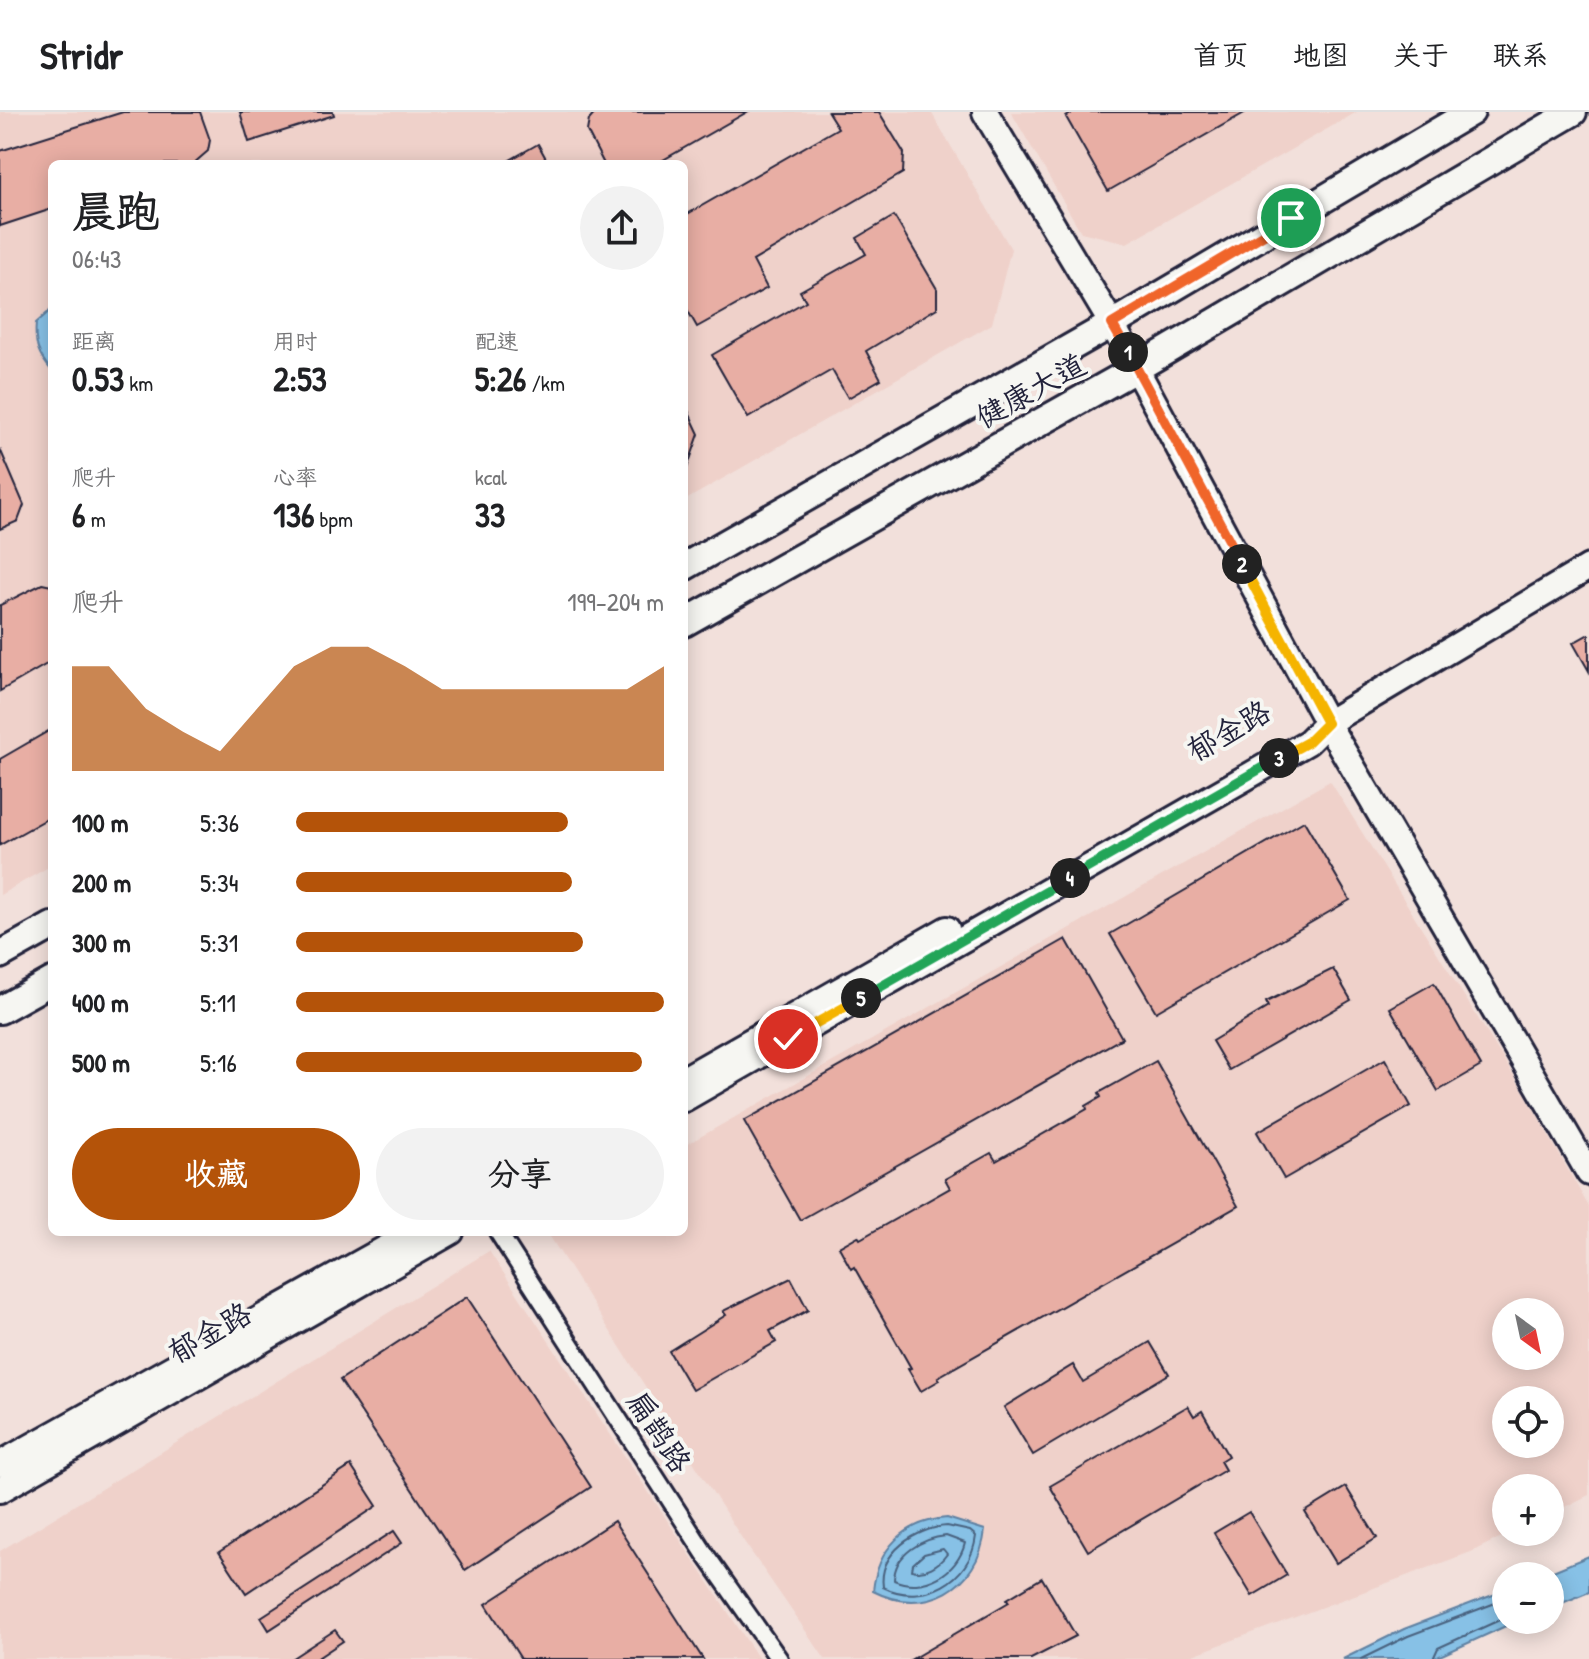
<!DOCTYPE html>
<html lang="zh">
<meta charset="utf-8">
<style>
:root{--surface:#fff;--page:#f2f2f2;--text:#202124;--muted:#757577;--line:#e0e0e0;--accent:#b45309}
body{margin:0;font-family:"Patrick Hand","LXGW WenKai TC",sans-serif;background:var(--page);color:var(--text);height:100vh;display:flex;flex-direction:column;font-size:30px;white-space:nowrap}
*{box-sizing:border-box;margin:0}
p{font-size:26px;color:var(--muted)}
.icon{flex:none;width:44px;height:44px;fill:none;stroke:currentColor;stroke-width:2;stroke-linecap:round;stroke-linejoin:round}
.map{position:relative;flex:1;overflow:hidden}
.sheet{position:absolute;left:48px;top:48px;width:640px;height:1076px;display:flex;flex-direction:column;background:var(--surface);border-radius:12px;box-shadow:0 4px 20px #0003}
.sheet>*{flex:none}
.needle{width:52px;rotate:147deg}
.buttons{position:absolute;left:1492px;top:1186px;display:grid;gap:16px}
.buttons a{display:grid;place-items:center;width:72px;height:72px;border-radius:50%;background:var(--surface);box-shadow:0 4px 20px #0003;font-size:40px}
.pin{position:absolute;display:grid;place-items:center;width:68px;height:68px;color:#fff;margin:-34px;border:4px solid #fff;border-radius:50%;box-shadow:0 2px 8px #0007}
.km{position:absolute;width:40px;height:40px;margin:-20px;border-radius:50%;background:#222;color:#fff;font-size:22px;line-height:40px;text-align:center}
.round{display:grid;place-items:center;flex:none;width:84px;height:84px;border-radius:42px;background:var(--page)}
.overview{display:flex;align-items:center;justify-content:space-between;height:136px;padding:0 24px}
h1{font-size:44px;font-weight:700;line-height:60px}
.figures{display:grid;grid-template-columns:repeat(3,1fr);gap:12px;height:136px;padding:8px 24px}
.figures div{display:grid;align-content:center}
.figures b{font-size:34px;font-weight:700}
.figures small{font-size:22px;font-weight:400}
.figures p{font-size:22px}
.chart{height:224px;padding:16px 24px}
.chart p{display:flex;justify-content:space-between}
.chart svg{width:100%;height:144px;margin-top:8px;fill:var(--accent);opacity:.7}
.action{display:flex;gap:16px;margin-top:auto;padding:16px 24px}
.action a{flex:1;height:92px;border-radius:48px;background:var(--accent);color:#fff;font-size:32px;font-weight:700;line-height:92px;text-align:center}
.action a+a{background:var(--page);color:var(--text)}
ul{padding:0 24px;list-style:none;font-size:26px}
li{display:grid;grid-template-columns:128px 96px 1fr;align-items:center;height:60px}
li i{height:20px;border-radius:10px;background:var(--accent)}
header{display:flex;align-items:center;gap:48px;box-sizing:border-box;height:112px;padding:0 40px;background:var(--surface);border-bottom:2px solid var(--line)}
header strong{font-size:38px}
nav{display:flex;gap:44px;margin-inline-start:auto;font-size:28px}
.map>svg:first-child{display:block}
</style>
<header>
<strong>Stridr</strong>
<nav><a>首页</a><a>地图</a><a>关于</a><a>联系</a></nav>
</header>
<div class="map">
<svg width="1589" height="1547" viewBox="0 0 1589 1547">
<rect width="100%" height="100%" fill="#f2e0db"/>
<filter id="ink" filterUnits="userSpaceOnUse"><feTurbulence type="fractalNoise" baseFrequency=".0125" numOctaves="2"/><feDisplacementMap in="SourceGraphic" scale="16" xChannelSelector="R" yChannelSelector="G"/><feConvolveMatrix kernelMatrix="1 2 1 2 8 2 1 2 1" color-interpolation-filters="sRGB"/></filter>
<g filter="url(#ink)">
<!-- built -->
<g fill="#efd1ca" fill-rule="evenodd">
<path d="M 0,0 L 931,0 L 1011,137 L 992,212 L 684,389 L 684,52 L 52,52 L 52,753 L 0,783 Z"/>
<path d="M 1011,0 L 1357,0 L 1127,131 L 1081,120 Z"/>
<path d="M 1330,669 L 1524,980 L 1589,1095 L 1589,1383 L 1550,1402 L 1550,1376 L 1506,1376 L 1506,1420 L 1512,1420 L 1471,1440 L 1182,1547 L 825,1547 L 743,1428 L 547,1120 L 684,1120 L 684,1034 ZM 1506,1200 L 1550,1200 L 1550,1244 L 1506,1244 ZM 1506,1288 L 1550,1288 L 1550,1332 L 1506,1332 Z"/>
<path d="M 489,1139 L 759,1547 L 0,1547 L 0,1439 Z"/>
</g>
<!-- water -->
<g fill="#87c1e6" stroke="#5f81a2" stroke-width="2">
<path d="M 52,197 L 52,259 C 38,243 34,231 36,211 Z"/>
<path d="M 947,1406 L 985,1418 C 979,1476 925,1506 873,1479 C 877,1437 905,1409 947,1406 Z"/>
<path d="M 1589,1444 L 1589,1480 L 1550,1496 L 1550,1464 L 1541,1464 Z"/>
<path d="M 1506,1478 L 1506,1508 L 1519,1508 L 1433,1547 L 1343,1547 L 1404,1517 Z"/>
</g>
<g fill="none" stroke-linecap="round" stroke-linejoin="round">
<!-- shore -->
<g stroke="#4a627f" stroke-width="2">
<path d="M 947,1414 L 970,1419 L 976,1424 C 971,1469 923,1495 883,1475 C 878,1440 917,1416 947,1414 Z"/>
<path d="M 946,1424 L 965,1431 C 958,1461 923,1481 894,1468 C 894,1442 923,1426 946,1424 Z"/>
<path d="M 943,1437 L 947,1442 C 939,1453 925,1462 912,1458 L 913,1452 L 924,1442 Z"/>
<path d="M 1361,1547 L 1408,1524 L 1506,1487"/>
<path d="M 1433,1547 L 1438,1536 L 1506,1505"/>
</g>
</g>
<!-- building -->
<g fill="#e8aea4" stroke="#22223b" stroke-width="2">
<path d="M 123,0 L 200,0 L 210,28 L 208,39 L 193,52 L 52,52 L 52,97 L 0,114 L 0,39 Z"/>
<path d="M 240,0 L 333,0 L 334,3 L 249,30 Z"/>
<path d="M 596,0 L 747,0 L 656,52 L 604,52 L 587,19 L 589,8 Z"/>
<path d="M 828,0 L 879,0 L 904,41 L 903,61 L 753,149 L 767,176 L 697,215 L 684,192 L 684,104 L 838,16 Z"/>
<path d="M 1074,0 L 1246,0 L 1108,79 L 1066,5 Z"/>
<path d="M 538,32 L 549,52 L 503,52 Z"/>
<path d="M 894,104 L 937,177 L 937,196 L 866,239 L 881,267 L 848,286 L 832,258 L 748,306 L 712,243 L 806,189 L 800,179 L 866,142 L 857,126 Z"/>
<path d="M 684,290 L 699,322 L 685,362 L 684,362 Z"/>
<path d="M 0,337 L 24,393 L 18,409 L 0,417 Z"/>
<path d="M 42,472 L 52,474 L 52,549 L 0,579 L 0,493 Z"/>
<path d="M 1589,522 L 1589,559 L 1573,531 Z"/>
<path d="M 52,617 L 52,704 L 0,733 L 0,647 Z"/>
<path d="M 1304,709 L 1350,788 L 1156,900 L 1110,822 Z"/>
<path d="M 1066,827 L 1122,926 L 800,1108 L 744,1009 Z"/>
<path d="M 1333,857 L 1351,888 L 1229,958 L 1212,929 L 1268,895 L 1266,890 Z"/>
<path d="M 1434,871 L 1481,954 L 1438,979 L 1390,896 Z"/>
<path d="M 1385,947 L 1411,994 L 1284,1067 L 1257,1020 Z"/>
<path d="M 1156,949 L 1238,1094 L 938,1265 L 940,1268 L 921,1279 L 908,1257 L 911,1256 L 854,1155 L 851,1157 L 839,1135 L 858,1124 L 860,1127 L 950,1076 L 945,1067 L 991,1041 L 996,1049 L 1087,997 L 1086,994 L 1101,985 L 1099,981 Z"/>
<path d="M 791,1166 L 808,1198 L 770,1219 L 776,1230 L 692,1278 L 669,1239 L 726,1203 L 723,1199 Z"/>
<path d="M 467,1185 L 591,1375 L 465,1458 L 340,1268 Z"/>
<path d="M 1150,1230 L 1169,1262 L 1033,1343 L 1004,1295 L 1073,1253 L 1083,1270 Z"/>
<path d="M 1188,1294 L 1194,1304 L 1202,1299 L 1228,1344 L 1220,1349 L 1225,1358 L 1088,1439 L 1050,1374 Z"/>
<path d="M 351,1354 L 377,1394 L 246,1481 L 219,1440 Z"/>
<path d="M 1346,1375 L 1377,1426 L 1336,1451 L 1305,1400 Z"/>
<path d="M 1249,1400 L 1287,1463 L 1252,1484 L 1214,1421 Z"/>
<path d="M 614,1409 L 703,1547 L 521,1547 L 486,1492 Z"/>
<path d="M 394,1419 L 402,1431 L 269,1518 L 261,1505 Z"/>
<path d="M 1042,1466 L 1076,1524 L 1031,1547 L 912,1547 L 1009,1490 L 1007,1487 Z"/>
<path d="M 335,1518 L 343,1529 L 316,1547 L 291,1547 Z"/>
</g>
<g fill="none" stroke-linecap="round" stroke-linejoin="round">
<defs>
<path id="street" d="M 498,1120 L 705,1442 L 779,1547"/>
<g id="secondary">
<path d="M 985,0 L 1112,212 L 1327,611 L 1589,1061"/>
<path d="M 684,967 L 947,817"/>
<path d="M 684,987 L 1308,630 L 1327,611 L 1589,455"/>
<path d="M 0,1352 L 415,1120"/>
<path d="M 0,1378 L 451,1120"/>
</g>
<g id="primary">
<path d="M 684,455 L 1112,212 L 1471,0"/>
<path d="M 684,511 L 1137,256 L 1573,0"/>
<path d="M 0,843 L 52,814"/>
<path d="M 0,898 L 52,869"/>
</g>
</defs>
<!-- street casing -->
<use href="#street" stroke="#22223b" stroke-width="22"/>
<!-- secondary casing -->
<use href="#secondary" stroke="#22223b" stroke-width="30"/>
<!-- primary casing -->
<use href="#primary" stroke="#22223b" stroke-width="32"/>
<!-- street -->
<use href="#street" stroke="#f6f6f2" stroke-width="16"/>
<!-- secondary -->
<use href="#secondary" stroke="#f6f6f2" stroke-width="24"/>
<!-- primary -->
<use href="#primary" stroke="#f6f6f2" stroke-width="26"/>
</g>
</g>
<g fill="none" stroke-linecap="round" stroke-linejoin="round" filter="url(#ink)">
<defs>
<path id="split-1" d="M 1128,240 L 1112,212 L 1291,106"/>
<path id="split-2" d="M 1128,240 L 1242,452"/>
<path id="split-3" d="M 1242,452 L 1327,611 L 1308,630 L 1279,646"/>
<path id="split-4" d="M 1070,766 L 1279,646"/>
<path id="split-5" d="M 861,886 L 1070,766"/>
<path id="split-6" d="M 788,927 L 861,886"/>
</defs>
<!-- split-1 casing -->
<use href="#split-1" stroke="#fff" stroke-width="16"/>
<!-- split-2 casing -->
<use href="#split-2" stroke="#fff" stroke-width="16"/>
<!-- split-3 casing -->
<use href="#split-3" stroke="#fff" stroke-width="16"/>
<!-- split-4 casing -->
<use href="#split-4" stroke="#fff" stroke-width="16"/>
<!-- split-5 casing -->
<use href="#split-5" stroke="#fff" stroke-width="16"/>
<!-- split-6 casing -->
<use href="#split-6" stroke="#fff" stroke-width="16"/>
<!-- split-1 -->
<use href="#split-1" stroke="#f0652b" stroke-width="10"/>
<!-- split-2 -->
<use href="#split-2" stroke="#f0652b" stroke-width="10"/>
<!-- split-3 -->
<use href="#split-3" stroke="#f5b400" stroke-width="10"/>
<!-- split-4 -->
<use href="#split-4" stroke="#22a559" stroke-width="10"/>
<!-- split-5 -->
<use href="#split-5" stroke="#22a559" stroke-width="10"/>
<!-- split-6 -->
<use href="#split-6" stroke="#f5b400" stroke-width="10"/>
</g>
<g text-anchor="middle" stroke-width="8" stroke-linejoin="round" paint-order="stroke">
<!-- street labels -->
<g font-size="30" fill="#22223b" stroke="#f6f6f2">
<text transform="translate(1031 279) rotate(-29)" y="10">健康大道</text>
<text transform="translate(1229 619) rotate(-30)" y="10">郁金路</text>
<text transform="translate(210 1221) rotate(-30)" y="10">郁金路</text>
<text transform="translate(659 1320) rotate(57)" y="10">扁鹊路</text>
</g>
</g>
</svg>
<div class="buttons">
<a><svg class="needle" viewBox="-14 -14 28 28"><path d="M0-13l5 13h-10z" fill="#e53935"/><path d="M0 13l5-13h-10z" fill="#757577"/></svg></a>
<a><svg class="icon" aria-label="locate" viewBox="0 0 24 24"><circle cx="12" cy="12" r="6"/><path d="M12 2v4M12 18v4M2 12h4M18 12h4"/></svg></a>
<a>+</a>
<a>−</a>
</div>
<div class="pin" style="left:1291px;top:106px;background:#1e9e55"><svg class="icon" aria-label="arrive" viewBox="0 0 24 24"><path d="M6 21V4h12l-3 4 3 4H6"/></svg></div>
<div class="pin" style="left:788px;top:927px;background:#d93025"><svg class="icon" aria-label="check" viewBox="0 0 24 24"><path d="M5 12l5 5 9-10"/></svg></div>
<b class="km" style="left:1128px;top:240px">1</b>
<b class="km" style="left:1242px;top:452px">2</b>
<b class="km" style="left:1279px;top:646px">3</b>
<b class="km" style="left:1070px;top:766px">4</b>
<b class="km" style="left:861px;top:886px">5</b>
<section class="sheet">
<div class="overview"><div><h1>晨跑</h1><p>06:43</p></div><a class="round"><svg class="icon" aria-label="share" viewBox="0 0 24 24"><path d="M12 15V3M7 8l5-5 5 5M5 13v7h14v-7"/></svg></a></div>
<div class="figures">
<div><p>距离</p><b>0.53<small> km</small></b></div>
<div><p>用时</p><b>2:53</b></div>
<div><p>配速</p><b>5:26<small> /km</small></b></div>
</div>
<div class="figures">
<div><p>爬升</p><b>6<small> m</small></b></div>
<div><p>心率</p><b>136<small> bpm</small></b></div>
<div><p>kcal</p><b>33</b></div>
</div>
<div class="chart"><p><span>爬升</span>199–204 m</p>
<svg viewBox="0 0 160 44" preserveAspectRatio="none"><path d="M0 44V12L10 12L20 25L30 32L40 38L50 25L60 12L70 6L80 6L90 12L100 19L110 19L120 19L130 19L140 19L150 19L160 12V44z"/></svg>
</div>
<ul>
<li><b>100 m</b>5:36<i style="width:74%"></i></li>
<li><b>200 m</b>5:34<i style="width:75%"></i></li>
<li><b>300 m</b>5:31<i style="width:78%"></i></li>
<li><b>400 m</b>5:11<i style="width:100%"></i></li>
<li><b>500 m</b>5:16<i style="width:94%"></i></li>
</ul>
<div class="action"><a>收藏</a><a>分享</a></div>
</section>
</div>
